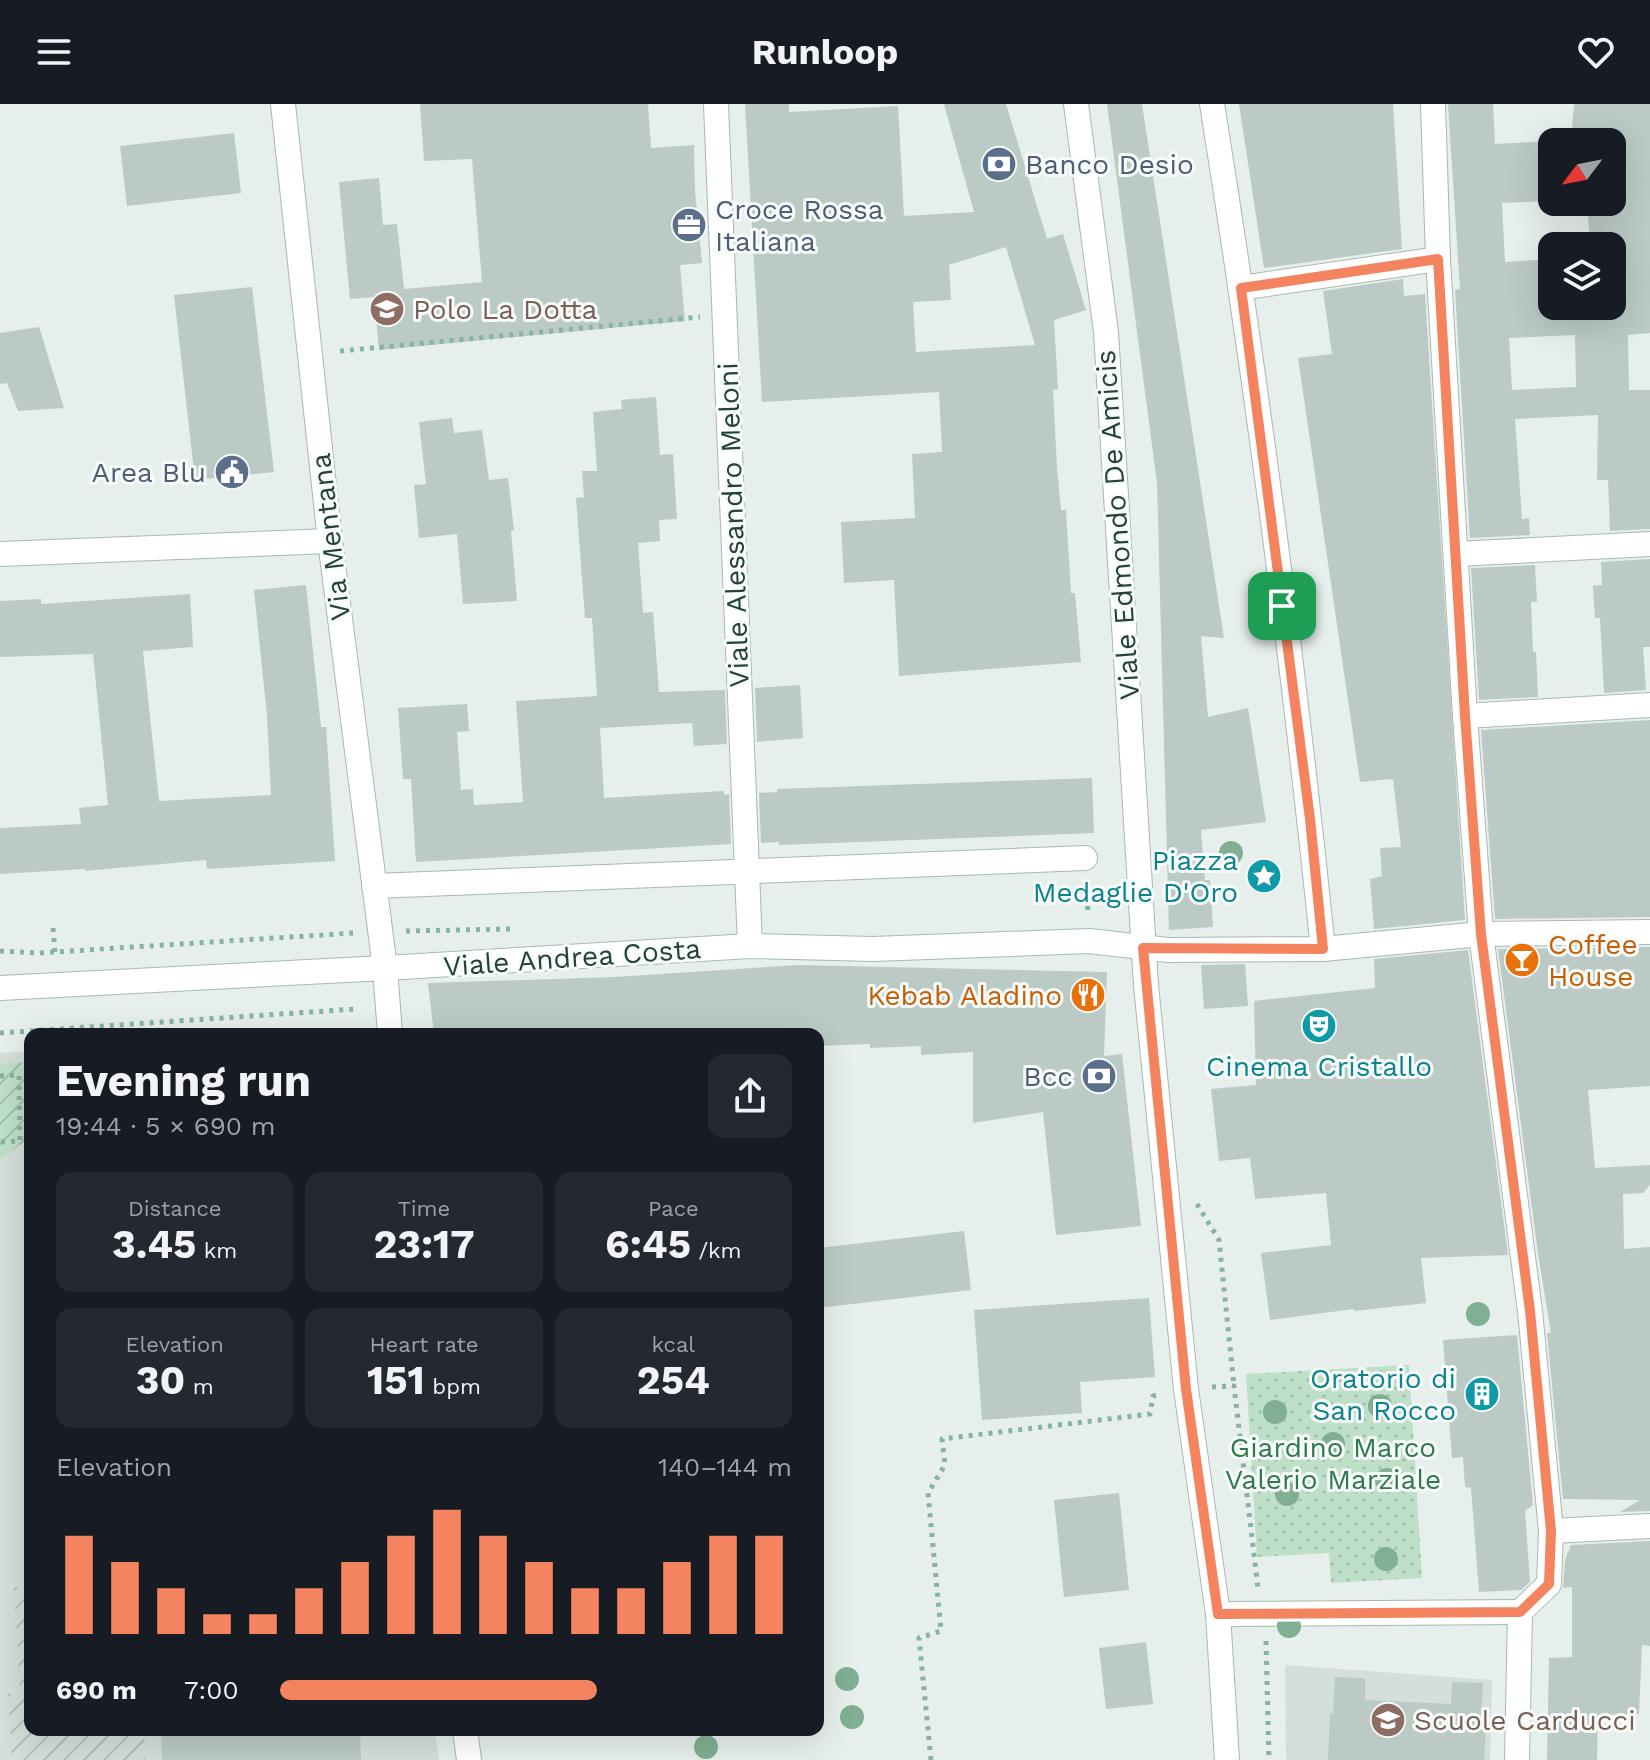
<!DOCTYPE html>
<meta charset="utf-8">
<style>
:root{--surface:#171b24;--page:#242831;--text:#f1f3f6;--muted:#9ea1a6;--accent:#f4845f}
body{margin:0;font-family:"Work Sans",sans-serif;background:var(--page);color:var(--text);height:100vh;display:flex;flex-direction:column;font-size:30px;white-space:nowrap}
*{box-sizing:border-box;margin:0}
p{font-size:26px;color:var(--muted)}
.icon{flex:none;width:44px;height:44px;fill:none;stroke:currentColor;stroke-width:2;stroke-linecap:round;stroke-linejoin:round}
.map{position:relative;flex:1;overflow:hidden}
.sheet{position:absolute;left:24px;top:924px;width:800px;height:708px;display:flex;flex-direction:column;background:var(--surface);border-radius:16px;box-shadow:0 8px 32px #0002}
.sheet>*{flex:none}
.needle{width:52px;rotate:238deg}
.buttons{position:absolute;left:1538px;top:24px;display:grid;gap:16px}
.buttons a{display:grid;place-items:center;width:88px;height:88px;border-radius:16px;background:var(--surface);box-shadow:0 8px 32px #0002;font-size:40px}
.pin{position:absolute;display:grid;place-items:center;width:68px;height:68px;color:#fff;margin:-34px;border-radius:16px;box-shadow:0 4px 12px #0006}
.round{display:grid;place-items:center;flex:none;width:84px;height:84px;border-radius:16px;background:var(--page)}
.summary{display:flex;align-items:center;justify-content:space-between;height:136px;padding:0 32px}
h1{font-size:44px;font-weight:700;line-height:60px}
.metrics{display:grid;grid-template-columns:repeat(3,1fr);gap:12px;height:136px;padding:8px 32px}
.metrics div{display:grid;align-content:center;border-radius:16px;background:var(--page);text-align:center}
.metrics b{font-size:40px;font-weight:700}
.metrics small{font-size:22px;font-weight:400}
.metrics p{font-size:22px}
.chart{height:224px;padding:16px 32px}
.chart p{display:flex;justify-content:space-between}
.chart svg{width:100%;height:144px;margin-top:8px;stroke:var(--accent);stroke-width:6}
ul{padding:0 32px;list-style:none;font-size:26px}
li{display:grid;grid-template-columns:128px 96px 1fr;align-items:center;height:60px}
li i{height:20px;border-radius:10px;background:var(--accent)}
header{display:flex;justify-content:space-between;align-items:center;height:104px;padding:0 32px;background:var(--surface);font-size:36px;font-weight:700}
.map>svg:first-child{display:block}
</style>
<header><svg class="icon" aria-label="menu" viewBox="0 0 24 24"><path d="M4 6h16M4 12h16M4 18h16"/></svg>Runloop<svg class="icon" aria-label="heart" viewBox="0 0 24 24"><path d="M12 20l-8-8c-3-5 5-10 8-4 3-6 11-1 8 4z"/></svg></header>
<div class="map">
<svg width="1650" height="1656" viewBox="0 0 1650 1656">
<defs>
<pattern id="industrial-furrows" width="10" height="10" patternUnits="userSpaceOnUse" patternTransform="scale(2)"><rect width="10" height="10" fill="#d4dfda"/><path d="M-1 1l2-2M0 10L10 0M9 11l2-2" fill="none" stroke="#b6c1bc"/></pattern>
<pattern id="park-dots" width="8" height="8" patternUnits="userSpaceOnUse" patternTransform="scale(2)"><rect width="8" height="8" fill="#bfe0c8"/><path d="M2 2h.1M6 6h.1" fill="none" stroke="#a4c1ad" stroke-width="1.8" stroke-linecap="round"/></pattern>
<pattern id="garden-furrows" width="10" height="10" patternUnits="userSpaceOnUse" patternTransform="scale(2)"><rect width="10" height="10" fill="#bfe0c8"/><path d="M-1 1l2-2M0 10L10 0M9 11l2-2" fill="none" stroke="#a4c1ad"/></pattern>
</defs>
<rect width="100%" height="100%" fill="#e6efeb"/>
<!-- built -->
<g fill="#d4dfda">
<path d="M 30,947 L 30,1626 L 435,1626 L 439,1656 L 0,1656 L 0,949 Z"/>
<path d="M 1285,1561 L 1492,1576 L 1490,1656 L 1286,1656 Z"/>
</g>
<!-- industrial -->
<path fill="url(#industrial-furrows)" d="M 30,1482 L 30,1626 L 144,1626 L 145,1656 L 12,1656 L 8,1590 L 20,1589 L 14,1483 Z"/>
<!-- park -->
<path fill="url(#park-dots)" d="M 1409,1261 L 1422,1474 L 1331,1479 L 1329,1449 L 1257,1453 L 1246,1270 Z"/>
<!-- garden -->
<path fill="url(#garden-furrows)" d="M 30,958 L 30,1034 L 0,1055 L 0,960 Z"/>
<!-- building -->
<g fill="#bbcac4" fill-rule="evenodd">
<path d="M 420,0 L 648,0 L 651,44 L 694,41 L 695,87 L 702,159 L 680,161 L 685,217 L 379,246 L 374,193 L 350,195 L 339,78 L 379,74 L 383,121 L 397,120 L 404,185 L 482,178 L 472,55 L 424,57 Z"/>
<path d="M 745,0 L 789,0 L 789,8 L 898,2 L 904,112 L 974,108 L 944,0 L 1006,0 L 1047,135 L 1063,130 L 1086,206 L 1054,216 L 1058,285 L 1053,286 L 1057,364 L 1061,406 L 1066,406 L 1071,489 L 1075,489 L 1081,558 L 899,572 L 894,476 L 844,479 L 841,418 L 915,414 L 912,350 L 942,348 L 939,288 L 762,298 ZM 1006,143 L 1035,241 L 916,248 L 913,198 L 951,196 L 949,161 Z"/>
<path d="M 1107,0 L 1142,0 L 1224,534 L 1201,532 L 1208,613 L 1248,604 L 1266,718 L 1201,726 L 1205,776 L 1210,776 L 1213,823 L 1169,826 L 1157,379 Z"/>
<path d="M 1239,0 L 1393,0 L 1402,145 L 1264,164 Z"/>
<path d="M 1448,0 L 1493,0 L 1495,40 L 1552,37 L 1552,97 L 1502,99 L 1505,158 L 1552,155 L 1552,202 L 1612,202 L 1612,142 L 1590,142 L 1587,98 L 1612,98 L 1612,38 L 1571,38 L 1574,0 L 1650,0 L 1650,229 L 1628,231 L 1629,286 L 1650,286 L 1650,425 L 1610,427 L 1608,376 L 1597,376 L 1598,311 L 1515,315 L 1522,415 L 1529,414 L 1530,431 L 1470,434 L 1455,186 L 1460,185 ZM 1575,231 L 1576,283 L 1512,286 L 1509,234 Z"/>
<path d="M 234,29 L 241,89 L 127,102 L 120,42 Z"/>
<path d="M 1403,175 L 1404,192 L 1425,190 L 1465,816 L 1374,825 L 1370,775 L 1382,772 L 1380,744 L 1401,743 L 1393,675 L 1360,678 L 1298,254 L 1332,250 L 1323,187 Z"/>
<path d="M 252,183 L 274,368 L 195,376 L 174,191 Z"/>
<path d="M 39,223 L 64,304 L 18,307 L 7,279 L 0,280 L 0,229 Z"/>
<path d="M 656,293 L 660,351 L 673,350 L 677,415 L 659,416 L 660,437 L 638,439 L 643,509 L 653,508 L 659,588 L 725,586 L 727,640 L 694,642 L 692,619 L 600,624 L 604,694 L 724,687 L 724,691 L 729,690 L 731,740 L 416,758 L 411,675 L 403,675 L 398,604 L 467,600 L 469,627 L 457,628 L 461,686 L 473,685 L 474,701 L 523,698 L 516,597 L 597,592 L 592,514 L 585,514 L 576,394 L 584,393 L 582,367 L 597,367 L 593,308 L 622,305 L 621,296 Z"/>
<path d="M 452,314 L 454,329 L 482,326 L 489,376 L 508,374 L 514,426 L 511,427 L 517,497 L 463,500 L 457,430 L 419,434 L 414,381 L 426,380 L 419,318 Z"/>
<path d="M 1650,455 L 1650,543 L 1643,543 L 1646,586 L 1604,589 L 1600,514 L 1595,514 L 1593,482 L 1602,481 L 1601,458 Z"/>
<path d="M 1535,461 L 1537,498 L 1531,498 L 1533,548 L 1536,548 L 1538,593 L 1479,596 L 1471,464 Z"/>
<path d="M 306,481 L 321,623 L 326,623 L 335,757 L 207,765 L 206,756 L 85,767 L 85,765 L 0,770 L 0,724 L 81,720 L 79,704 L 108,701 L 93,550 L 0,553 L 0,497 L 41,495 L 41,500 L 190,490 L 193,543 L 143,547 L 159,697 L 271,691 L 267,612 L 254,486 Z"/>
<path d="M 800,581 L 803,634 L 757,638 L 755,584 Z"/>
<path d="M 1650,616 L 1650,813 L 1495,815 L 1481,626 Z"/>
<path d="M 1092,674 L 1094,729 L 779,741 L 779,738 L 761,739 L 759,689 L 777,688 L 777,685 Z"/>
<path d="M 1650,843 L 1650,982 L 1588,986 L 1595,1064 L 1650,1061 L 1650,1081 L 1643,1089 L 1623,1090 L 1624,1145 L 1650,1143 L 1650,1407 L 1620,1408 L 1640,1396 L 1563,1395 L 1547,1229 L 1551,1229 L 1538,1150 L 1498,845 Z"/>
<path d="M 1468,846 L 1508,1151 L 1421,1154 L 1426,1199 L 1354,1207 L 1354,1205 L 1270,1216 L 1261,1149 L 1331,1141 L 1326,1089 L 1255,1095 L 1250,1054 L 1219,1057 L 1211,985 L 1256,981 L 1254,897 L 1375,884 L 1374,855 Z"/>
<path d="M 1245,860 L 1248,902 L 1204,905 L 1201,861 Z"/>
<path d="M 798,861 L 1107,868 L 1104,952 L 1122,950 L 1141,1122 L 1056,1131 L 1043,1008 L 973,1019 L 973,948 L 921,951 L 921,942 L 870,944 L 870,940 L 818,942 L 818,930 L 434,930 L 428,879 L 615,873 Z"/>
<path d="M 964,1127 L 971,1186 L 818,1204 L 818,1163 L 822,1162 L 819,1144 Z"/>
<path d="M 1149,1194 L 1155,1273 L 1080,1278 L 1082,1309 L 982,1316 L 974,1206 Z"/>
<path d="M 1517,1231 L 1533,1401 L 1525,1407 L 1530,1478 L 1521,1486 L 1479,1488 L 1471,1384 L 1465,1383 L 1463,1353 L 1452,1354 L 1443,1236 Z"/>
<path d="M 1119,1389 L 1129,1486 L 1064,1493 L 1054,1396 Z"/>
<path d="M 1650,1437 L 1650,1542 L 1642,1541 L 1639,1610 L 1598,1611 L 1597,1656 L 1547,1656 L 1549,1554 L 1572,1553 L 1572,1483 L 1563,1484 L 1565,1456 L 1571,1441 Z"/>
<path d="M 1146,1538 L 1153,1600 L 1106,1605 L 1099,1544 Z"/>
<path d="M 1335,1573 L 1365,1574 L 1365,1596 L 1451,1600 L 1452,1578 L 1483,1579 L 1481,1615 L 1486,1616 L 1484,1656 L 1328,1656 L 1330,1609 L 1333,1609 Z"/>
<path d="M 161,1626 L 360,1626 L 361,1656 L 162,1656 Z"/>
</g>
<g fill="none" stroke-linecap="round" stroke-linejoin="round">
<defs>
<g id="minor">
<path d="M 283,0 L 330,437 L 385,864 L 390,930"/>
<path d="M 716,0 L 750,842"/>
<path d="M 1076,0 L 1106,228 L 1146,881 L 1186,1285 L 1218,1510 L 1227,1656"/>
<path d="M 1212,0 C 1257,280 1294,563 1323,845"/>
<path d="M 1433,0 L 1438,155 L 1465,612 L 1481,830 L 1530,1207 L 1551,1427 L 1549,1480 L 1520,1508"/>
<path d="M 1241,184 L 1438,155"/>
<path d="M 0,450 L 330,437"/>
<path d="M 1456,450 L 1650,440"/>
<path d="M 1465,612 L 1650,601"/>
<path d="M 374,782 L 1085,754"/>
<path d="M 0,884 L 385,864 L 750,842 L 873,845 L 1089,837 L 1168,846 L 1323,845 L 1481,830 L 1650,828"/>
<path d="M 1551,1427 L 1650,1422"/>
<path d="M 1218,1510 L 1520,1508"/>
<path d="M 465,1626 L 469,1656"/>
<path d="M 1517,1656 L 1520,1508"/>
</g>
</defs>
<!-- minor casing -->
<use href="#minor" stroke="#a8b8b2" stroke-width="26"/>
<!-- path -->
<g stroke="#86b3a5" stroke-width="5" stroke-dasharray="4 6" stroke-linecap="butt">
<path d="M 340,247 L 700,213"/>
<path d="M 1087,782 L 1088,812"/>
<path d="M 53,824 L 55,848"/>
<path d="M 406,827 L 512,825"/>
<path d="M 0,847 L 39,849 L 353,829"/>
<path d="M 0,929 L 355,905"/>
<path d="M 0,972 L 19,971 L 20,1037 L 0,1038"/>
<path d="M 1197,1100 L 1219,1136 L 1234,1282"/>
<path d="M 1212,1283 L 1234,1282 L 1258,1484"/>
<path d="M 1266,1537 L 1269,1656"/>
<path d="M 931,1656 L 919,1534 L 941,1527 L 928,1389 L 945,1361 L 942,1335 L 1150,1310 L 1153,1292 L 1159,1291"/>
</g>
<!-- minor -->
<use href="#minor" stroke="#fff" stroke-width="24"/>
</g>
<!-- trees -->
<g fill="#80af93">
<circle cx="1231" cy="749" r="12"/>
<circle cx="1478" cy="1210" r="12"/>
<circle cx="1380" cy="1302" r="12"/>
<circle cx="1275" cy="1308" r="12"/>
<circle cx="1333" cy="1340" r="12"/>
<circle cx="1387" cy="1376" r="12"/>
<circle cx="1287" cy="1390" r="12"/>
<circle cx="1386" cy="1455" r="12"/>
<circle cx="1289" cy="1522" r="12"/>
<circle cx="847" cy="1575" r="12"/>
<circle cx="852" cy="1613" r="12"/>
<circle cx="706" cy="1643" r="12"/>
</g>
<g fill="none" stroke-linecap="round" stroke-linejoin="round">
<defs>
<path id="route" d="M 1438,155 L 1465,612 L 1481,830 L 1530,1207 L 1551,1427 L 1549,1480 L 1520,1508 L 1218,1510 L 1186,1285 L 1143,844 L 1323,845 L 1310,715 L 1241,184 Z"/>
</defs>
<!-- route casing -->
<use href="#route" stroke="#fff" stroke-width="16"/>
<!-- route -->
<use href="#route" stroke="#f4845f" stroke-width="10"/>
</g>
<!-- icons -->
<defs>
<symbol id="bank-disc" viewBox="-11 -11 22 22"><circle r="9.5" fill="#5c6f8a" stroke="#f7fbf9"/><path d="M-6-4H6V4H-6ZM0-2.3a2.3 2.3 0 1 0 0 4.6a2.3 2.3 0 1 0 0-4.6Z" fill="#fff"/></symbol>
<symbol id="office-disc" viewBox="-11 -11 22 22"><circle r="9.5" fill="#5c6f8a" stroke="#f7fbf9"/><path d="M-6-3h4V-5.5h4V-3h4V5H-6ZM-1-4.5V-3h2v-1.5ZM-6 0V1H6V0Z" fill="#fff"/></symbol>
<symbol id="university-disc" viewBox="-11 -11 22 22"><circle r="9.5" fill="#8d6e63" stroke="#f7fbf9"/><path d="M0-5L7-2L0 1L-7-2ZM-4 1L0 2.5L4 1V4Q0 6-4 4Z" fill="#fff"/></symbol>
<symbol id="civic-disc" viewBox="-11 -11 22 22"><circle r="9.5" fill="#5c6f8a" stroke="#f7fbf9"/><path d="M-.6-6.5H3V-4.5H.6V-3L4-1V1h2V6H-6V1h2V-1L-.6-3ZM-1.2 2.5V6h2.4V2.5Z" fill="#fff"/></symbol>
<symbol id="sight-disc" viewBox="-11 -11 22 22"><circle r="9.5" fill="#0f9aa8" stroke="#f7fbf9"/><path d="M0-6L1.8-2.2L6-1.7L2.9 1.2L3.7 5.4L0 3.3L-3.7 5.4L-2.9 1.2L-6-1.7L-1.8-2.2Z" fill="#fff"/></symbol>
<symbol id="bar-disc" viewBox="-11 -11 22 22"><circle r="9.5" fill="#e8710a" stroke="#f7fbf9"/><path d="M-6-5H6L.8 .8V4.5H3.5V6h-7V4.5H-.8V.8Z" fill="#fff"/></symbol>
<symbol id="restaurant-disc" viewBox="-11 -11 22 22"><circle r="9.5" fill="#e8710a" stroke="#f7fbf9"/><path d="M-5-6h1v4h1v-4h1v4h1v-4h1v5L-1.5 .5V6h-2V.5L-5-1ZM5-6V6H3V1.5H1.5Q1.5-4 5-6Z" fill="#fff"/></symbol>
<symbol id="theatre-disc" viewBox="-11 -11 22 22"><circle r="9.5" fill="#0f9aa8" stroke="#f7fbf9"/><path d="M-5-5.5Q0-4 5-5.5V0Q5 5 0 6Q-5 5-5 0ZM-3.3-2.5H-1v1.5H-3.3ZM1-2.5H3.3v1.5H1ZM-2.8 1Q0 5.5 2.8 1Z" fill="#fff"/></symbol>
<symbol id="building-disc" viewBox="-11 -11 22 22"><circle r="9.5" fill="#0f9aa8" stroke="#f7fbf9"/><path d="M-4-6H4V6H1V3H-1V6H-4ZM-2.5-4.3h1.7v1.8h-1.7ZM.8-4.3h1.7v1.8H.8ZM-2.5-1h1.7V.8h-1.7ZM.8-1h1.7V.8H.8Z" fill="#fff"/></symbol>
<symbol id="school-disc" viewBox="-11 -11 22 22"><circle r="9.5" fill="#8d6e63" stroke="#f7fbf9"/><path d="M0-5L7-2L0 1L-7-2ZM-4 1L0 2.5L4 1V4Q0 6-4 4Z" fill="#fff"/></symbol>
</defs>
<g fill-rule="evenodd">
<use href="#bank-disc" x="979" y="40" width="40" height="40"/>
<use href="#office-disc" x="669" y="101" width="40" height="40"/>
<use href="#university-disc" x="367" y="185" width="40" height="40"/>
<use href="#civic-disc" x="212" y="348" width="40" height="40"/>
<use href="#sight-disc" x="1244" y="752" width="40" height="40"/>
<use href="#bar-disc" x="1502" y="836" width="40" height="40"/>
<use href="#restaurant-disc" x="1068" y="871" width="40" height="40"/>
<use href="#theatre-disc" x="1299" y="902" width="40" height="40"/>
<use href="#bank-disc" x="1079" y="952" width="40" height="40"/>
<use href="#building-disc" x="1462" y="1270" width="40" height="40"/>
<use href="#school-disc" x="1368" y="1596" width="40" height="40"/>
</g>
<g text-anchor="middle" stroke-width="6" stroke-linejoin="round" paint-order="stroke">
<!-- service labels -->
<g font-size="28" fill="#4e5e75" stroke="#f7fbf9" text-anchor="start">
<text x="1025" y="70">Banco Desio</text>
<text x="715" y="115">Croce Rossa<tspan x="715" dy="32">Italiana</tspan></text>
<text x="206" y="378" text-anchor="end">Area Blu</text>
<text x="1073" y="982" text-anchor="end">Bcc</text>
</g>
<!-- education labels -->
<g font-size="28" fill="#785e54" stroke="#f7fbf9" text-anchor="start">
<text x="413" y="215">Polo La Dotta</text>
<text x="1414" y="1626">Scuole Carducci</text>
</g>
<!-- street labels -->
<g font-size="28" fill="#24423a" stroke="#f7fbf9">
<text transform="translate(733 421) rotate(-92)" y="10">Viale Alessandro Meloni</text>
<text transform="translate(1117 421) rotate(-94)" y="10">Viale Edmondo De Amicis</text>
<text transform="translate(330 433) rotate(-97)" y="10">Via Mentana</text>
<text transform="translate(572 853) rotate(-4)" y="10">Viale Andrea Costa</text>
</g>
<!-- culture labels -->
<g font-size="28" fill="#0d838f" stroke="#f7fbf9" text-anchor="end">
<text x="1238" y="766">Piazza<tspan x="1238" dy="32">Medaglie D'Oro</tspan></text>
<text x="1319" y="972" text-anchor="middle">Cinema Cristallo</text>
<text x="1456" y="1284">Oratorio di<tspan x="1456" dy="32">San Rocco</tspan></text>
</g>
<!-- food labels -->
<g font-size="28" fill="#c56008" stroke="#f7fbf9" text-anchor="start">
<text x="1548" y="850">Coffee<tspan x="1548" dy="32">House</tspan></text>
<text x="1062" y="901" text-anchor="end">Kebab Aladino</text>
</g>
<!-- park labels -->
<g font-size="28" fill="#2d7a4b" stroke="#f7fbf9">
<text x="1333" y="1353">Giardino Marco<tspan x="1333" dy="32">Valerio Marziale</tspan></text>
</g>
</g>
</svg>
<div class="buttons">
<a><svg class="needle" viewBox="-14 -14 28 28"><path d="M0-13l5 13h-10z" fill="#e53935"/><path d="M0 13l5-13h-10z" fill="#9ea1a6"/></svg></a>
<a><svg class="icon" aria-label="layers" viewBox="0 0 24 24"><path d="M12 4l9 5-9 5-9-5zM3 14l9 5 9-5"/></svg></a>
</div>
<div class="pin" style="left:1282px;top:502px;background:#1e9e55"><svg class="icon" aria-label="arrive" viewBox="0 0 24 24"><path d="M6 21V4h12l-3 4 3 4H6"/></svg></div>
<section class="sheet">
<div class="summary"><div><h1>Evening run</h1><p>19:44 · 5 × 690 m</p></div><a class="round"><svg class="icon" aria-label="share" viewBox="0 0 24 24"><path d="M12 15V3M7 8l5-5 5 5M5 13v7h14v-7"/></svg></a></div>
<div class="metrics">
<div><p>Distance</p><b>3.45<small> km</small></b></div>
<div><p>Time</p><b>23:17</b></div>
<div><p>Pace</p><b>6:45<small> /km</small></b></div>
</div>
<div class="metrics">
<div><p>Elevation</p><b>30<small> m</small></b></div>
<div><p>Heart rate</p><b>151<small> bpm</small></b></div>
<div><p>kcal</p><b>254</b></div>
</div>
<div class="chart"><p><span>Elevation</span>140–144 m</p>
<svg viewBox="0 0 160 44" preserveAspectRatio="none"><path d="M5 44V14M15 44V22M25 44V30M35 44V38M45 44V38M55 44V30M65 44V22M75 44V14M85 44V6M95 44V14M105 44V22M115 44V30M125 44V30M135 44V22M145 44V14M155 44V14"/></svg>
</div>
<ul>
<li><b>690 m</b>7:00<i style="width:62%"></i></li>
</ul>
</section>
</div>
